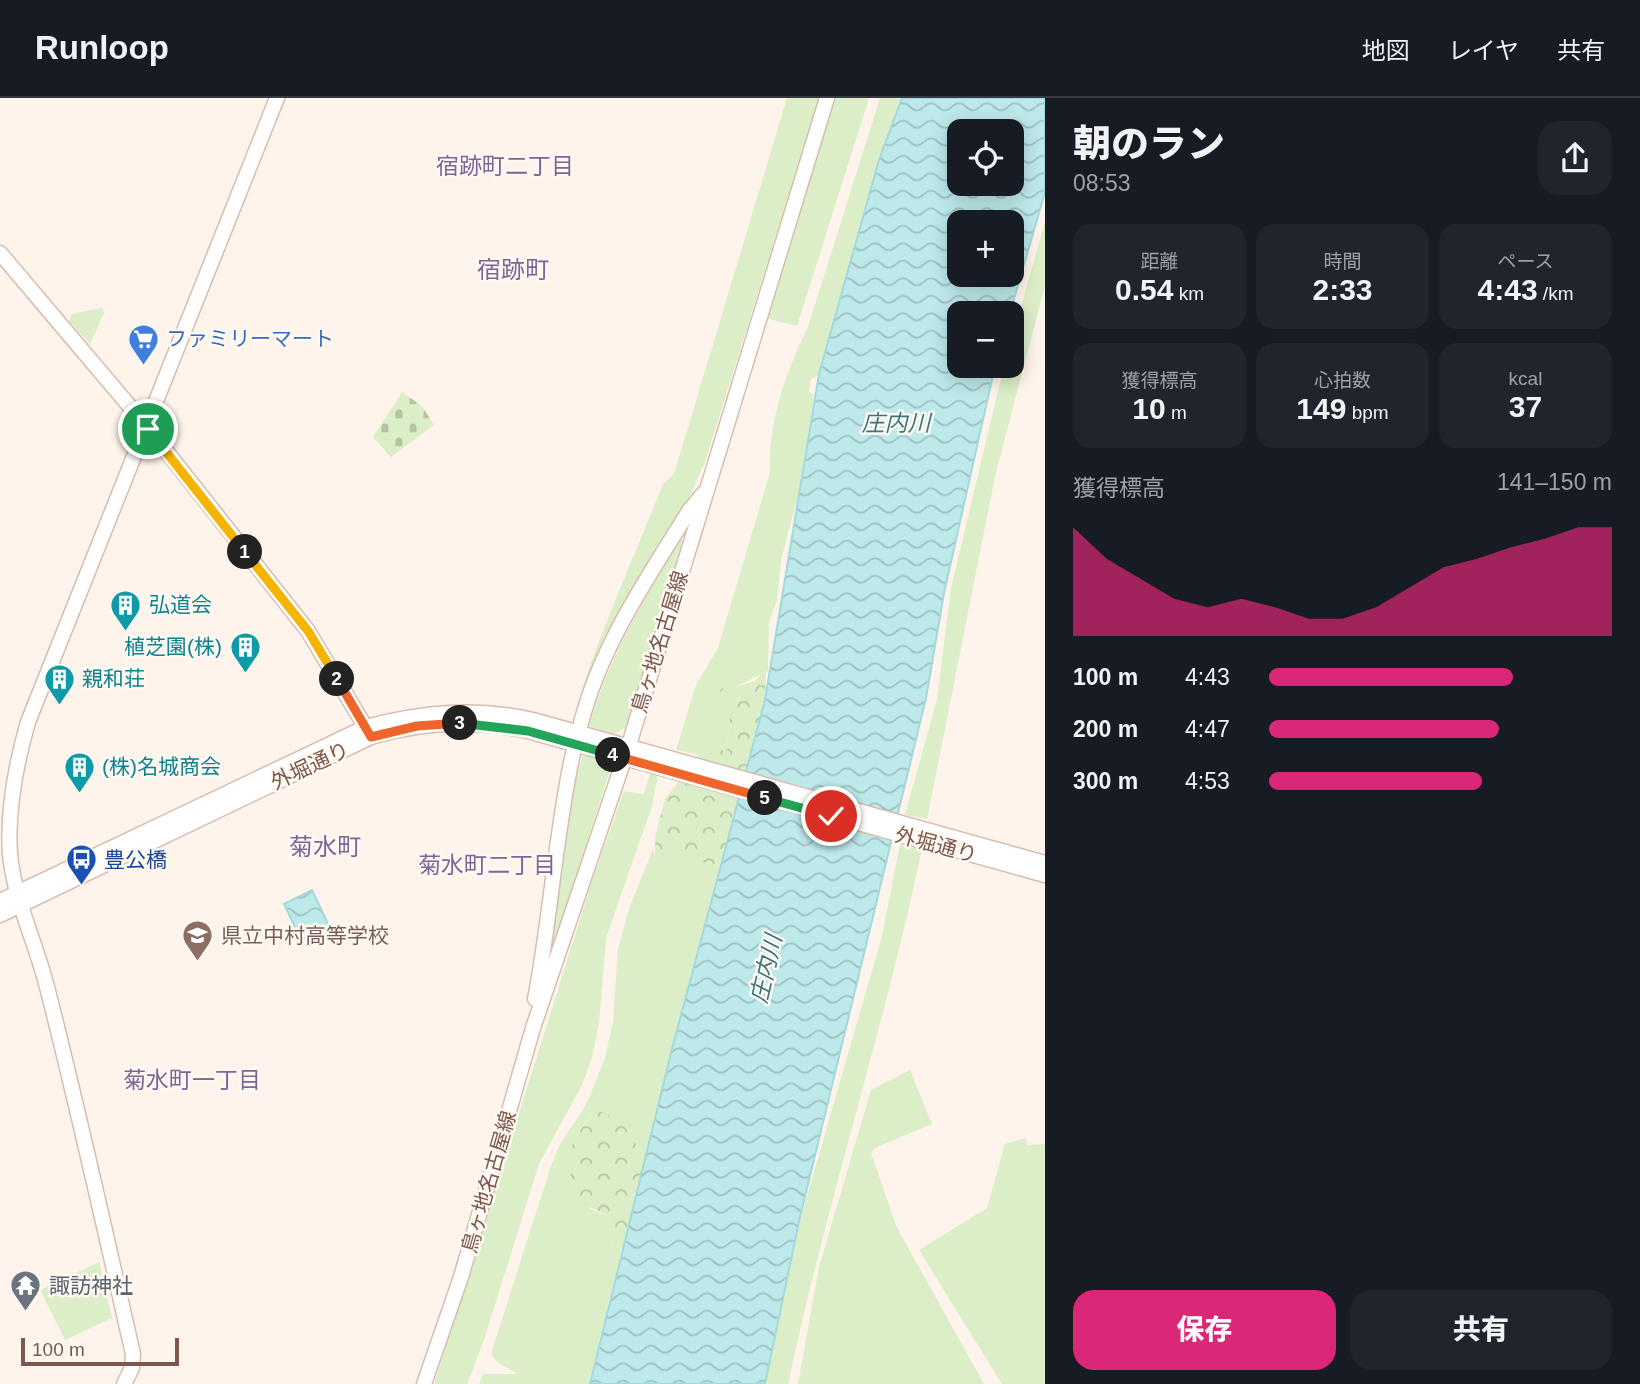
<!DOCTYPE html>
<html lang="ja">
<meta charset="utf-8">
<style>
:root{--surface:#171b24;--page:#20242c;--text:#f1f3f6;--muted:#9ea1a6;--line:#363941;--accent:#db2777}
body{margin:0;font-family:Arial,"Noto Sans JP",sans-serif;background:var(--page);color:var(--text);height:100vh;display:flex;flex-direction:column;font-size:26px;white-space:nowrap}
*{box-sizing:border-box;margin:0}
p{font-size:23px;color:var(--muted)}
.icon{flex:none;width:38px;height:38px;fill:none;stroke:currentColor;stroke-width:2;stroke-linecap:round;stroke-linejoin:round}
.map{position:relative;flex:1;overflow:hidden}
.details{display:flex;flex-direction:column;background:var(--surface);width:595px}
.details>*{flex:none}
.tools{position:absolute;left:947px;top:21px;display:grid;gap:14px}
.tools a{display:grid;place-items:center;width:77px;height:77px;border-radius:14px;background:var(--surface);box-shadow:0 4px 18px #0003;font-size:35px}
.scale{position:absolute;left:21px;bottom:18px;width:158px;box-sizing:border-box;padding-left:7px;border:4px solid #7c574b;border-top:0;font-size:19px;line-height:24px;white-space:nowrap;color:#7c574b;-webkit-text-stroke:5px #fff9f3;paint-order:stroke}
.pin{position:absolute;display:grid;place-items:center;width:60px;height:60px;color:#fff;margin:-30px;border:4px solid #fff;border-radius:50%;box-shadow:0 2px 7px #0007}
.km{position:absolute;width:35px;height:35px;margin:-18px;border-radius:50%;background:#222;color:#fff;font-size:19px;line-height:35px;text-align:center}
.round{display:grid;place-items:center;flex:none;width:74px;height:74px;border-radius:21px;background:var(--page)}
.headline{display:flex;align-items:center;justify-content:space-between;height:119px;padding:0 28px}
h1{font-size:38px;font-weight:800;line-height:52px}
.stats{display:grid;grid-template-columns:repeat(3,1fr);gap:10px;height:119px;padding:7px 28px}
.stats div{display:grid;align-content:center;border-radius:18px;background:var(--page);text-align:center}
.stats b{font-size:30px;font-weight:800}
.stats small{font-size:19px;font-weight:400}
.stats p{font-size:19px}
.chart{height:196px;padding:14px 28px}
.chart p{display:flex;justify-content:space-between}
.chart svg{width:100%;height:126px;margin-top:7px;fill:var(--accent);opacity:.7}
.action{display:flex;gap:14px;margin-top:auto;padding:14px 28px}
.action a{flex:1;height:80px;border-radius:21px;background:var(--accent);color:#fff;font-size:28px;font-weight:800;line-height:80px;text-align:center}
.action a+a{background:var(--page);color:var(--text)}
ul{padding:0 28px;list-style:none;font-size:23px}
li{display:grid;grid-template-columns:112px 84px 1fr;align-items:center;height:52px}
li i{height:18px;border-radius:9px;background:var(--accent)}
header{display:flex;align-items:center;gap:42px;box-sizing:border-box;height:98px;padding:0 35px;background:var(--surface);border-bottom:2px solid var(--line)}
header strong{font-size:33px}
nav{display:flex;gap:38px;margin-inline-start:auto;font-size:24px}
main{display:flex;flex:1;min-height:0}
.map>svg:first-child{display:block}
</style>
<header>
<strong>Runloop</strong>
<nav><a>地図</a><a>レイヤ</a><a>共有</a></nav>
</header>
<main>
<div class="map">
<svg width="1045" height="1286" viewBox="0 0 1045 1286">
<defs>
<pattern id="forest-crowns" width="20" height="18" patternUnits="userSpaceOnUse" patternTransform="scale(1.75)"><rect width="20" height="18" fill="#dbeec7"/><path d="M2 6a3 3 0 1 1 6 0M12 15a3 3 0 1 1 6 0" fill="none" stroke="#b7c4a4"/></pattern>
<pattern id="cemetery-stones" width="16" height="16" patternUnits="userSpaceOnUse" patternTransform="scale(1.75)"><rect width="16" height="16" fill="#dbeec7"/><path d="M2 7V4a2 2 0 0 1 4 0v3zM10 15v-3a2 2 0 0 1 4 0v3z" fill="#b7c4a4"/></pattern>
<pattern id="water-waves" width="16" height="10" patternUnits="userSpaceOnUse" patternTransform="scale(1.75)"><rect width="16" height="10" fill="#bde9ea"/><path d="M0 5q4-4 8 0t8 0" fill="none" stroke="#9fc0c0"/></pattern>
</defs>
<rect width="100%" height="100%" fill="#fef4eb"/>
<!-- green -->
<g fill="#dbeec7">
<path d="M 787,0 L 819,0 L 705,364 L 692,394 L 582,591 C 605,521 636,455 663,386 L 674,376 Z"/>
<path d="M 835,0 L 869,0 L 797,228 L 765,220 Z"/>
<path d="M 880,0 L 901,0 L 879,62 L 819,277 L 811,281 L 809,294 L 814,297 L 799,394 L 781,462 L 777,502 L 769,524 L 768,573 L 735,589 L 732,594 L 718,593 L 718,602 L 731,615 L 727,642 L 729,649 L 725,653 L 716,651 L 699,657 L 676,652 L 696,587 L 718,550 L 770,374 C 768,324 786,273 808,229 Z"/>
<path d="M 1045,123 L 1045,188 L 996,374 L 927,721 L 905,717 L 937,601 L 951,490 L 1004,268 L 1012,268 L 1012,242 Z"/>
<path d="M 102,210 L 104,215 L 90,246 L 69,223 L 72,216 Z"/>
<path d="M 680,440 L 686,446 L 625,630 L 614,636 L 589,628 C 609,559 644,501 680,440 Z"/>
<path d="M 583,656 L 604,663 L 610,672 L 549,863 L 569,705 Z"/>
<path d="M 654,663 L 660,665 L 652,708 L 606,840 L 599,925 L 592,959 L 583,985 L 539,1066 L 484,1242 L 467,1286 L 434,1286 L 592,783 L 624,693 L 644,696 Z"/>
<path d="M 679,744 L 696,762 L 720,767 L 679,921 L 648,1065 L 591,1015 L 573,1045 L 590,1111 L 609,1118 L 612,1148 L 622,1150 L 589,1286 L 479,1286 L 483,1276 L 518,1276 L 498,1265 L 491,1256 L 551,1068 L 560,1046 L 586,1007 L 605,960 L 613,924 L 618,851 L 630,808 L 653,751 L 655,758 Z"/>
<path d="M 900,746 L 922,751 C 884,931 826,1106 788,1286 L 765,1286 L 801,1119 L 882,838 Z"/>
<path d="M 910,972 L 932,1026 L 875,1050 L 871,1055 L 897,1130 L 984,1286 L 798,1286 L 819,1169 L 871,992 Z"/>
<path d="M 1026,1040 L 1027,1047 L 1045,1046 L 1045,1286 L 1002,1286 L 919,1152 L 987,1110 L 1005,1046 Z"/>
<path d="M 99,1164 L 112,1220 L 65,1242 L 40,1192 Z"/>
</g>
<!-- forest -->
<g fill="url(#forest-crowns)">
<path d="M 766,571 L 765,602 L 720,767 L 696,763 L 679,745 L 677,753 L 655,758 L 655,738 L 665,701 L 699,657 L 716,651 L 725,653 L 729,649 L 727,642 L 731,615 L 718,602 L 718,593 L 723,590 L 732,594 L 735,589 L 755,583 Z"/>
<path d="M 602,1014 L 623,1025 L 648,1065 L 628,1141 L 622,1150 L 612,1148 L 609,1118 L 577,1103 C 570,1086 567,1063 573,1045 C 577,1035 587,1026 591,1015 Z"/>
</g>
<!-- cemetery -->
<path fill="url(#cemetery-stones)" d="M 402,294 L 422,308 L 434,327 L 391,359 L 373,339 Z"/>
<!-- water -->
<g fill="url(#water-waves)" stroke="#a2dadc" stroke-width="2" fill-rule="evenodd">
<path d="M 902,0 L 1045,0 L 1045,94 L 1010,215 L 959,215 L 959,268 L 995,268 L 944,495 L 926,600 L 800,1119 L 765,1286 L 590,1286 L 673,947 L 765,602 L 819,276 L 879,62 ZM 959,33 L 1012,33 L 1012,86 L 959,86 ZM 959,124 L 1012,124 L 1012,177 L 959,177 Z"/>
<path d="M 312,792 L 329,828 L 301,842 L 284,806 Z"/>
</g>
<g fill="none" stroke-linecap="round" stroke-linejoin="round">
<defs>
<g id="secondary">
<path d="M 0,155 L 148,330 L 308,533 L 369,635"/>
<path d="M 581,625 C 601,547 647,481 689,413 L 703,396"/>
<path d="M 0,803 L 366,629 C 422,614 476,609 533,622 L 1045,765"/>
<path d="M 0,817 L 371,639 C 423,623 475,622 528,633 L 1045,777"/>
<path d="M 535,901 C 551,819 555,737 573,655"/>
<path d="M 124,1286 L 132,1270 L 133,1256 C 105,1133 78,1010 47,889 C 36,845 14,801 10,756 C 7,713 16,666 28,624 L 277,0"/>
<path d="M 424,1286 L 461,1179 L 533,930 L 628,650 L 827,0"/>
</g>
</defs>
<!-- secondary casing -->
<use href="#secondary" stroke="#d8bcae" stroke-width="17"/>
<!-- secondary -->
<use href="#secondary" stroke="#fff" stroke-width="14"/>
</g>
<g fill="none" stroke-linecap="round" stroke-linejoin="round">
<defs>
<path id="split-1" d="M 148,331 L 245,454"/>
<path id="split-2" d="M 245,454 L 308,533 L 337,581"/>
<path id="split-3" d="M 337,581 L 371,639 L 417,628 L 460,625"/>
<path id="split-4" d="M 460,625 L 528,633 L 613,657"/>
<path id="split-5" d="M 613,657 L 765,700"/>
<path id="split-6" d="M 765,700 L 831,718"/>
</defs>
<!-- split-1 casing -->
<use href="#split-1" stroke="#fff" stroke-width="14"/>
<!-- split-2 casing -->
<use href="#split-2" stroke="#fff" stroke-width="14"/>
<!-- split-3 casing -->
<use href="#split-3" stroke="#fff" stroke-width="14"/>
<!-- split-4 casing -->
<use href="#split-4" stroke="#fff" stroke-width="14"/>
<!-- split-5 casing -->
<use href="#split-5" stroke="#fff" stroke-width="14"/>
<!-- split-6 casing -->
<use href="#split-6" stroke="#fff" stroke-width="14"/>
<!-- split-1 -->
<use href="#split-1" stroke="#f5b400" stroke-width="9"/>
<!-- split-2 -->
<use href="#split-2" stroke="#f5b400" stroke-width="9"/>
<!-- split-3 -->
<use href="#split-3" stroke="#f0652b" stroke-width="9"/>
<!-- split-4 -->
<use href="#split-4" stroke="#22a559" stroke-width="9"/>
<!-- split-5 -->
<use href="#split-5" stroke="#f0652b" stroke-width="9"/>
<!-- split-6 -->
<use href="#split-6" stroke="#22a559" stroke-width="9"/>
</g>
<!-- icons -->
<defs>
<symbol id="supermarket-pin" viewBox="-11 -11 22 30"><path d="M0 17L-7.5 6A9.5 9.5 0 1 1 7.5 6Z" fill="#3f7fe0" stroke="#fff9f3"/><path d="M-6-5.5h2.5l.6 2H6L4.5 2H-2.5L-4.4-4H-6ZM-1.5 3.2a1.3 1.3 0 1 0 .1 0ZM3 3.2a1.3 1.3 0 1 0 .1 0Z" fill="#fff"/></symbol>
<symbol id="building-pin" viewBox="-11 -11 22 30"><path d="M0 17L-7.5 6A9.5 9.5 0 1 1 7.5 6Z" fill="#0f9aa8" stroke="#fff9f3"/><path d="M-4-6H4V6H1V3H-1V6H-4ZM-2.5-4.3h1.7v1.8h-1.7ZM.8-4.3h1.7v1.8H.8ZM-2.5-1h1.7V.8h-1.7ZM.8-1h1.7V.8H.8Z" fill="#fff"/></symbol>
<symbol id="bus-pin" viewBox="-11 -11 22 30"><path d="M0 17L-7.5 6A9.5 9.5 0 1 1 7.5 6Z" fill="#1a4fb4" stroke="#fff9f3"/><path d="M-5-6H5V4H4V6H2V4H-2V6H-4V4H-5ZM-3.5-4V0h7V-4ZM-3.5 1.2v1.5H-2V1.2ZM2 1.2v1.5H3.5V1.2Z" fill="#fff"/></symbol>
<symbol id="school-pin" viewBox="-11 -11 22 30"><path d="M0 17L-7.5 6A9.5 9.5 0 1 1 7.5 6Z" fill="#8d6e63" stroke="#fff9f3"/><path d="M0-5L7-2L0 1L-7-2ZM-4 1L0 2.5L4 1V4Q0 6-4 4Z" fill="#fff"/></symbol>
<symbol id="temple-pin" viewBox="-11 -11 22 30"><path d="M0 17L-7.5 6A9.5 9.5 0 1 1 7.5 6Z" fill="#6b7280" stroke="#fff9f3"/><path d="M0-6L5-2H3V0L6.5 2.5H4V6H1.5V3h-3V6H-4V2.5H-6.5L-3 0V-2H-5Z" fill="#fff"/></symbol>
</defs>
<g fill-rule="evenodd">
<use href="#supermarket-pin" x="126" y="224" width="35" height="47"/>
<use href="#building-pin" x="108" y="490" width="35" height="47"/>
<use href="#building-pin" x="228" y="532" width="35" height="47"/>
<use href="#building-pin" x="42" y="564" width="35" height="47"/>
<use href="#building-pin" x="62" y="652" width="35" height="47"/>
<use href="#bus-pin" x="64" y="744" width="35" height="47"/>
<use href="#school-pin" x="180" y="820" width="35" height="47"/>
<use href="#temple-pin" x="8" y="1170" width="35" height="47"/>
</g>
<g text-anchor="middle" stroke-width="5" stroke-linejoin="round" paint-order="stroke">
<!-- shop labels -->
<g font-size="21" fill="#366cbe" stroke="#fff9f3" text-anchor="start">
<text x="166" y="248">ファミリーマート</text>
</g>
<!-- culture labels -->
<g font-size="21" fill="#0d838f" stroke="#fff9f3" text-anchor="start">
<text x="149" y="514">弘道会</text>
<text x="222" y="556" text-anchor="end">植芝園(株)</text>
<text x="82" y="588">親和荘</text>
<text x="102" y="676">(株)名城商会</text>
</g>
<!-- street labels -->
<g font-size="21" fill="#7c574b" stroke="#fff9f3">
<text transform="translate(660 544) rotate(-73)" y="7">鳥ヶ地名古屋線</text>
<text transform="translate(310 668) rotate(-25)" y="7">外堀通り</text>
<text transform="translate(936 747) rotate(15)" y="7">外堀通り</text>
<text transform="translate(489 1084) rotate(-74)" y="7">鳥ヶ地名古屋線</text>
</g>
<!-- transit labels -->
<g font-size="21" fill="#164399" stroke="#fff9f3" text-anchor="start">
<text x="104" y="769">豊公橋</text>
</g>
<!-- education labels -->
<g font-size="21" fill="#785e54" stroke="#fff9f3" text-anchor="start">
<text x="221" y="845">県立中村高等学校</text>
</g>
<!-- worship labels -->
<g font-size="21" fill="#5b616d" stroke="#fff9f3" text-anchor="start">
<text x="49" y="1195">諏訪神社</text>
</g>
<!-- neighbourhood labels -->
<g font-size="23" fill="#7f6497" stroke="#fff9f3">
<text x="505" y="76">宿跡町二丁目</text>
<text x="487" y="775">菊水町二丁目</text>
<text x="192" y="990">菊水町一丁目</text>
</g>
<!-- water labels -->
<g font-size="23" font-style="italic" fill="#3a767a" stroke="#fff9f3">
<text x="896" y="333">庄内川</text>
<text transform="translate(766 871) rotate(-77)" y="8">庄内川</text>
</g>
<!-- quarter labels -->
<g font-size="24" fill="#7f6497" stroke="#fff9f3">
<text x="513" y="180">宿跡町</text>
<text x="325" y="757">菊水町</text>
</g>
</g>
</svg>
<div class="tools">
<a><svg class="icon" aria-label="locate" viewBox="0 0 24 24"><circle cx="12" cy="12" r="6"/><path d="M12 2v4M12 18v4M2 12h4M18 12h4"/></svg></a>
<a>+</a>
<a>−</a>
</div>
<div class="scale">100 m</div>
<div class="pin" style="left:148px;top:331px;background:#1e9e55"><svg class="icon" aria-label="arrive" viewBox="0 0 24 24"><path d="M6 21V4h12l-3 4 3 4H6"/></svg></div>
<div class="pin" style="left:831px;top:718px;background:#d93025"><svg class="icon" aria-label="check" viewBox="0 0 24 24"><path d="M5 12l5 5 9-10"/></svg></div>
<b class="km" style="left:245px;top:454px">1</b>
<b class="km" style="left:337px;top:581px">2</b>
<b class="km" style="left:460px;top:625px">3</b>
<b class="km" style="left:613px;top:657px">4</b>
<b class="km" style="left:765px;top:700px">5</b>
</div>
<section class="details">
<div class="headline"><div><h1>朝のラン</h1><p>08:53</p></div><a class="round"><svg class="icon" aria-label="share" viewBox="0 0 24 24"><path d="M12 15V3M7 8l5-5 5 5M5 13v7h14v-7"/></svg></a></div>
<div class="stats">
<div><p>距離</p><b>0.54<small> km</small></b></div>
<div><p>時間</p><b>2:33</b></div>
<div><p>ペース</p><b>4:43<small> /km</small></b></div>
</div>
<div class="stats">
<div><p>獲得標高</p><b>10<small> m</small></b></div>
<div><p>心拍数</p><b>149<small> bpm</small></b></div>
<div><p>kcal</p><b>37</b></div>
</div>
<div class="chart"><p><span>獲得標高</span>141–150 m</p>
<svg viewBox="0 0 160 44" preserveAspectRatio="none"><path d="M0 44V6L10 17L20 24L30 31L40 34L50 31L60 34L70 38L80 38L90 34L100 27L110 20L120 17L130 13L140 10L150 6L160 6V44z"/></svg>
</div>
<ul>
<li><b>100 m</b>4:43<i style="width:71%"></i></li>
<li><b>200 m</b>4:47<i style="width:67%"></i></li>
<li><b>300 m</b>4:53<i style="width:62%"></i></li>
</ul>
<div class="action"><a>保存</a><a>共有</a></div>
</section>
</main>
